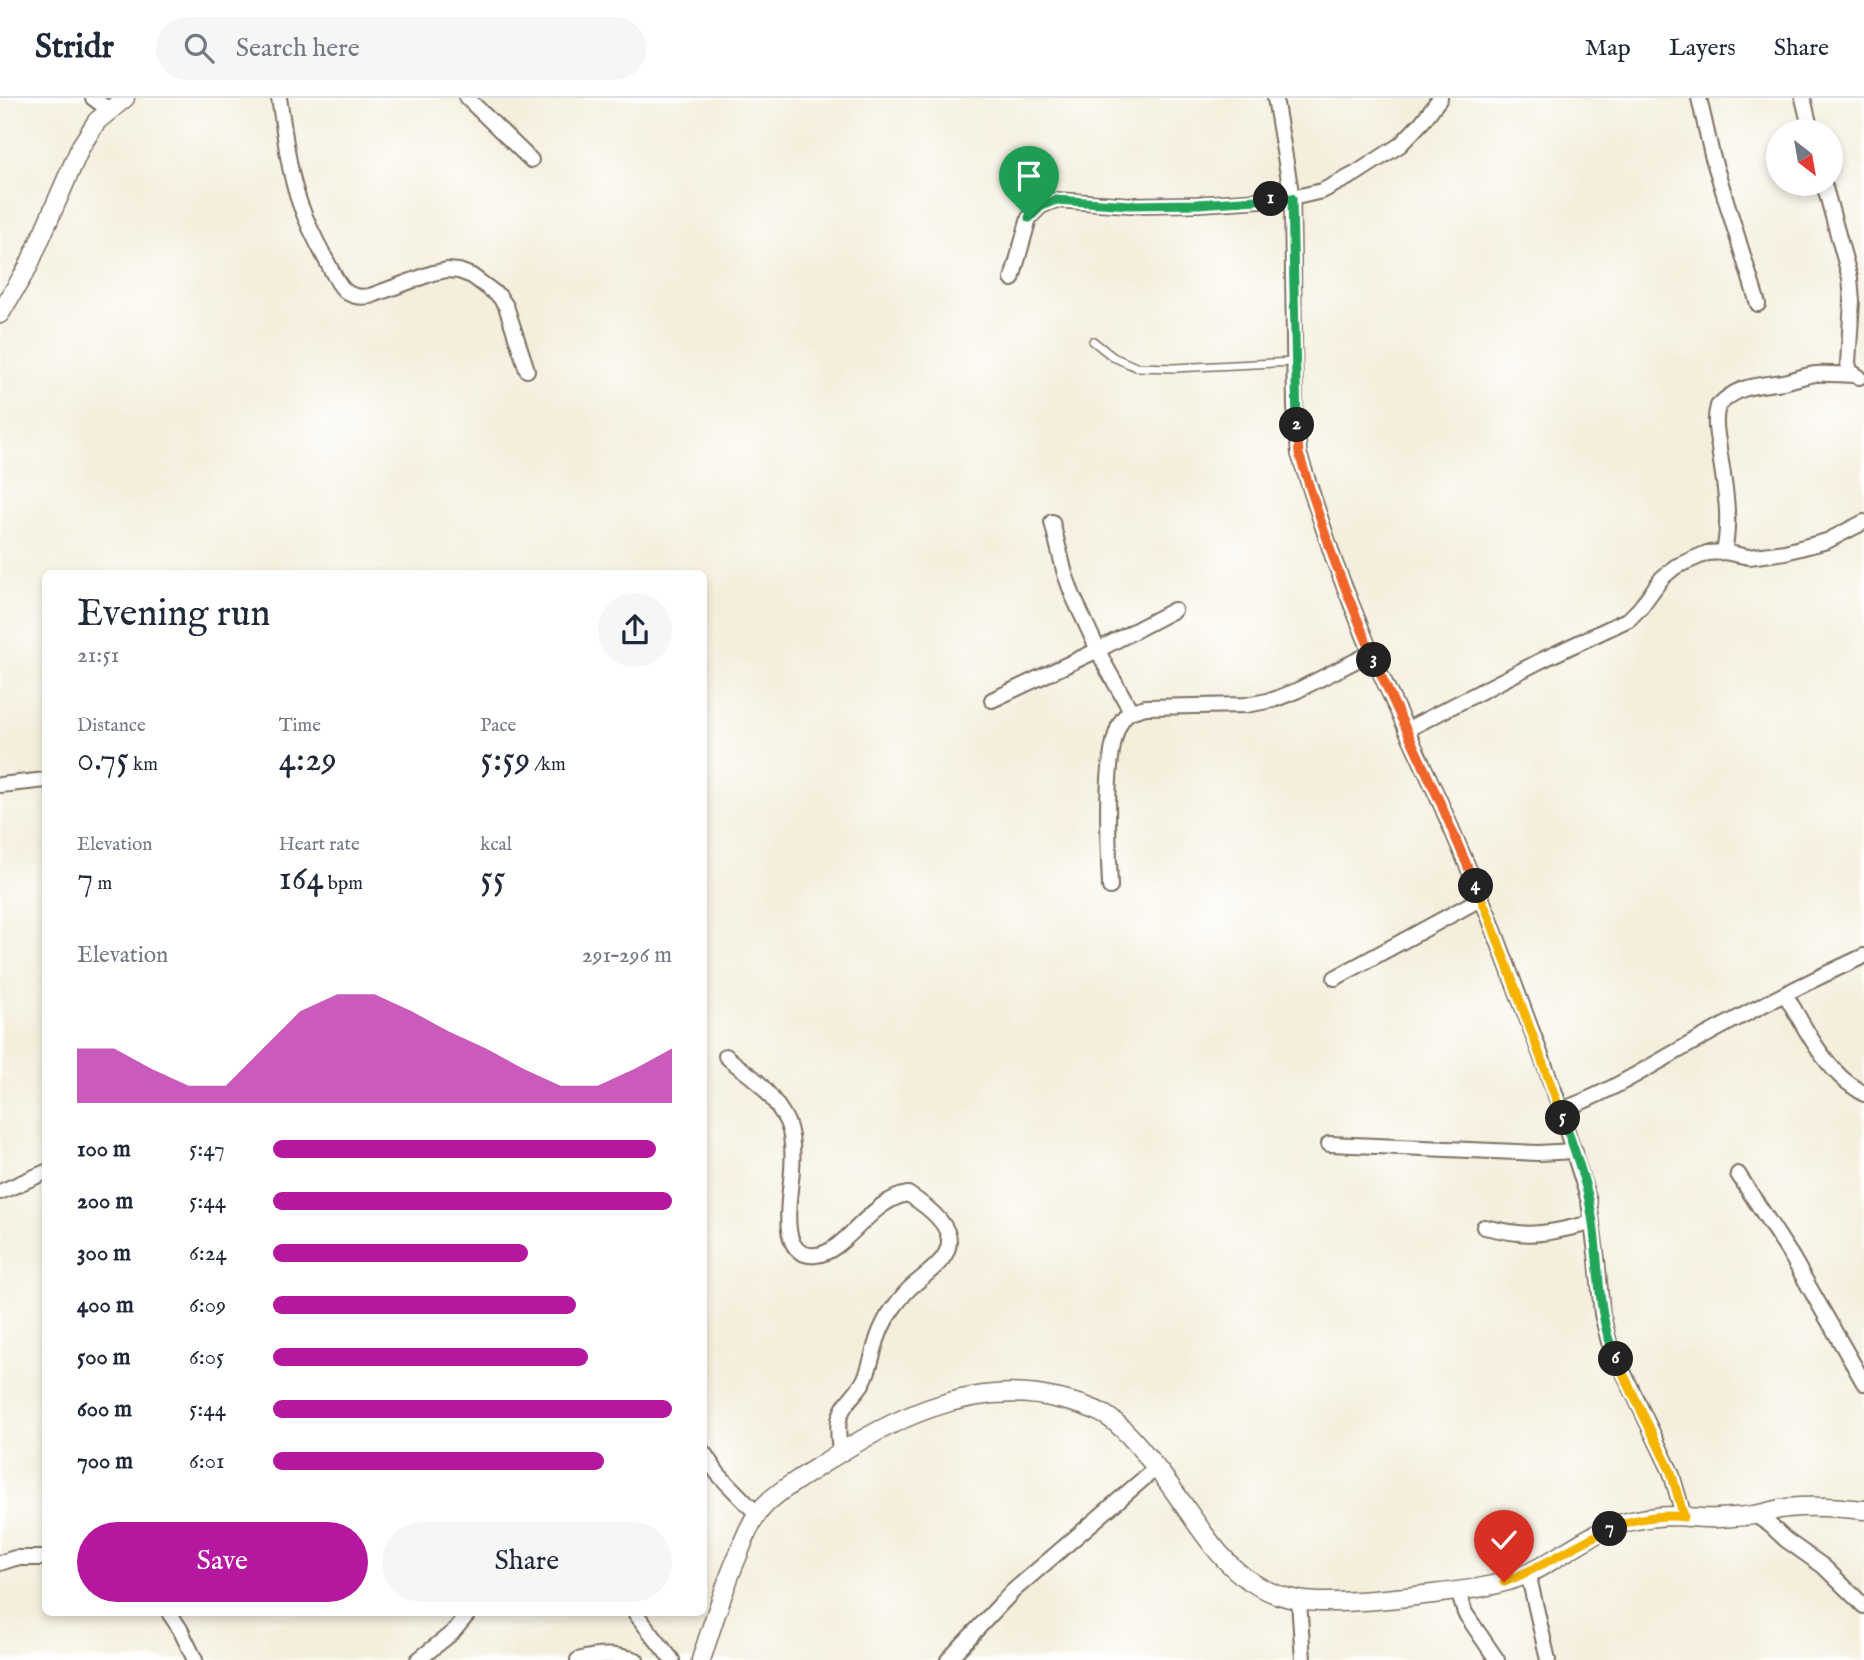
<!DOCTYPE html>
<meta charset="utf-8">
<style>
:root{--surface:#fff;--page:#f6f6f7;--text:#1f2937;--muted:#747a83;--line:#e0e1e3;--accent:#b5179e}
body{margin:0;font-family:"IM FELL English",serif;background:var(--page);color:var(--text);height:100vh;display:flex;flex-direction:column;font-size:26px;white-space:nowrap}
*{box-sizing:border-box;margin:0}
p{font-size:23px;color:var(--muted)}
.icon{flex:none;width:38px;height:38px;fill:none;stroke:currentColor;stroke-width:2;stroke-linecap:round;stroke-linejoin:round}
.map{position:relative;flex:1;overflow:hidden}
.sheet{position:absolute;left:42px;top:472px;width:665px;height:1046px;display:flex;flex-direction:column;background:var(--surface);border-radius:10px;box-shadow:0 4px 10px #0003}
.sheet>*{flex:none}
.needle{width:46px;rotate:149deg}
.buttons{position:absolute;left:1766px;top:21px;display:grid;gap:14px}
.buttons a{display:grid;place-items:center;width:77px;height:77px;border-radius:50%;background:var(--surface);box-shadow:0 4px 10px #0003;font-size:35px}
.pin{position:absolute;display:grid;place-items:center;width:60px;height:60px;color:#fff;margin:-72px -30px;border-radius:50% 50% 50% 0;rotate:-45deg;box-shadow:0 0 7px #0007}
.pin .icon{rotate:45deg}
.km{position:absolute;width:35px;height:35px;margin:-18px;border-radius:50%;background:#222;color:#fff;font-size:19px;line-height:35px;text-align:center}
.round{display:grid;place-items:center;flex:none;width:74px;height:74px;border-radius:37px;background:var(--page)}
.headline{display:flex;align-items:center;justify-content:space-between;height:119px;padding:0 35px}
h1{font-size:38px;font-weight:600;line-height:52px}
.figures{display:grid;grid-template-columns:repeat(3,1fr);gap:10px;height:119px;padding:7px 35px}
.figures div{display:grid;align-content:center}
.figures b{font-size:35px;font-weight:600}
.figures small{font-size:19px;font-weight:400}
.figures p{font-size:19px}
.chart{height:196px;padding:14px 35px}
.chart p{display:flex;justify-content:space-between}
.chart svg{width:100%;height:126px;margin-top:7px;fill:var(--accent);opacity:.7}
.cta{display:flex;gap:14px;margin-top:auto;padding:14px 35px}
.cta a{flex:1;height:80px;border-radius:42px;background:var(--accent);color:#fff;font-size:28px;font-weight:600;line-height:80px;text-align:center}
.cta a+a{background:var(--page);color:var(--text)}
ul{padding:0 35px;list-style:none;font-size:23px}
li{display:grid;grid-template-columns:112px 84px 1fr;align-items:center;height:52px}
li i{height:18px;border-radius:9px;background:var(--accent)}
header{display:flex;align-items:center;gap:42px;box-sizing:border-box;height:98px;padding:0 35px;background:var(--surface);border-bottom:2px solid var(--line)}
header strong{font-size:33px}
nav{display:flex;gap:38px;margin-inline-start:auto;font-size:24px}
.search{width:490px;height:63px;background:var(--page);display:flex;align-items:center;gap:18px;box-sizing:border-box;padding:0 24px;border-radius:38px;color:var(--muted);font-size:26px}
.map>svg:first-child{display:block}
</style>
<header>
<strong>Stridr</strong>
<div class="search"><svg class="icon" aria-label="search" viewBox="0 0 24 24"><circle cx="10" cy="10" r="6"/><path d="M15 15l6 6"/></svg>Search here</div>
<nav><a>Map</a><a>Layers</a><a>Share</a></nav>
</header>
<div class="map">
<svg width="1864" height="1562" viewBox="0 0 1864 1562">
<rect width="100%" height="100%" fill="#fff"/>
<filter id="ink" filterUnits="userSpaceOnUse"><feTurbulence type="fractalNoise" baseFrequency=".0143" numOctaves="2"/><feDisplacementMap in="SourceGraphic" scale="14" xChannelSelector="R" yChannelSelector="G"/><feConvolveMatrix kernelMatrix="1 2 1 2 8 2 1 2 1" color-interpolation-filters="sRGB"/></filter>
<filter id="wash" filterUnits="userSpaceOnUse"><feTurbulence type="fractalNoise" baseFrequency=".00686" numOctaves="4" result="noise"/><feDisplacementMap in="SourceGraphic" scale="28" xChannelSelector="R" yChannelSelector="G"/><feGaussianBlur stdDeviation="1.57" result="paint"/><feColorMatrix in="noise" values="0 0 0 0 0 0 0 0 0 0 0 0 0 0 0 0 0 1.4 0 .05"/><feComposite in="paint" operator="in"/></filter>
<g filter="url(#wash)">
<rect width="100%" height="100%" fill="#f4efdd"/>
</g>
<g filter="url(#ink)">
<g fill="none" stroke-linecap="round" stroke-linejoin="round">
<defs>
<path id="service" d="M 1093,243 L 1113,259 L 1136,269 L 1174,270 L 1294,264"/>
<g id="minor">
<path d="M 93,0 L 109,12"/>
<path d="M 279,0 C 285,35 288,73 300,106 C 307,125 316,143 325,160 C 337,181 341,203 370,198 L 433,175 L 447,172 L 459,173 L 472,178 L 499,198 L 506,208 L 527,272"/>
<path d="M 467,0 L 531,62"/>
<path d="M 1275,0 L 1292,100 L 1295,309 L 1299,356 L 1335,465 L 1371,555 L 1440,704 L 1488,816 L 1555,995 L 1589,1103 L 1597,1162 L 1602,1216 L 1609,1244 L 1671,1374 L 1684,1419"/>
<path d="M 1699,0 L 1712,57 L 1758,206"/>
<path d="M 1803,0 L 1811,33"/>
<path d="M 1824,86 L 1850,180 L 1852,203 L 1848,265 L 1850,273 L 1859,279"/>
<path d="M 1012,181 L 1029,120 L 1041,108 L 1056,102 L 1130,107 L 1198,106 L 1292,100 L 1322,93 L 1355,76 L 1400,47 L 1422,24 L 1440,0"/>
<path d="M 1052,424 L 1065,476 L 1073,498 L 1105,567 L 1131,613"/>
<path d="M 1724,454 C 1731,421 1725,390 1720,357 C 1718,340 1713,325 1718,308 C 1738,287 1756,288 1783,284 C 1794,282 1805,277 1816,276 C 1828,275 1842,277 1855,277"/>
<path d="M 992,602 L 1098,552 L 1174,512"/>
<path d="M 1406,632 L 1542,562 L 1629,521 L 1640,510 L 1662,480 L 1675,469 L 1693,461 L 1707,455 L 1724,454 L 1749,459 L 1785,454 L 1827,443 L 1864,424"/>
<path d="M 0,687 L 46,682"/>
<path d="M 1110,789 C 1109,753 1101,641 1126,617 C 1131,612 1139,611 1146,609 L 1246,607 L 1273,602 L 1296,593 L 1371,555"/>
<path d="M 1335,880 L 1482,800"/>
<path d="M 1785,896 C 1802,924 1817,956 1841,979 C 1848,986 1856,990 1864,996"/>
<path d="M 726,958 C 736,968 749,975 759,985 C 769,996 781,1011 787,1024 C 793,1038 793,1057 792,1072 C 791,1094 775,1161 816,1157 C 845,1155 871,1101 908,1096 C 922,1105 949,1124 949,1143 C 949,1164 922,1178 909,1191 C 903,1197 897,1205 892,1212 C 882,1225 877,1240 873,1256 C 870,1266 868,1277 862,1286 C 854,1298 842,1307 839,1322 C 837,1332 839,1344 840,1354"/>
<path d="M 1561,1012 C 1607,996 1648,969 1690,946 C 1747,914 1805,885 1864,858"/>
<path d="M 1329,1046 L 1538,1055 L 1575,1053"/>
<path d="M 1738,1076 L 1792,1159 L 1864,1285"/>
<path d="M 0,1094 L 46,1074"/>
<path d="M 1484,1129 C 1495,1131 1507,1134 1518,1135 C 1543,1138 1568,1130 1592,1125"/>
<path d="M 704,1355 L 718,1376 L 757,1416"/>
<path d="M 1755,1417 L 1770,1427 L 1786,1442 L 1823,1468 L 1864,1508"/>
<path d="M 0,1465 L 15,1460 L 46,1460"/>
<path d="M 1528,1475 L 1548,1562"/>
<path d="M 1458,1493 L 1465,1515 L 1497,1562"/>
<path d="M 1299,1503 L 1303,1562"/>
<path d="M 170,1516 L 180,1531 L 195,1562"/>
<path d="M 636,1516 L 672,1562"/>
<path d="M 418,1562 L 452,1535 L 468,1516"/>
<path d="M 578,1562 C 597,1556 616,1556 636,1562"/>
<path d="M 948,1562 L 1013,1493 L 1156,1370"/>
</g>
<g id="tertiary">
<path d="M 0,216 L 28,169 L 81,48 L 97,23 L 125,0"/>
<path d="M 701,1562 C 712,1528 722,1495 736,1462 C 742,1448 747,1431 756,1418 C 768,1399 798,1382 816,1370 C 887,1323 972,1279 1059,1301 C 1075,1305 1090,1308 1105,1317 C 1121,1327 1134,1342 1145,1356 C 1154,1367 1163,1378 1171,1389 C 1213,1447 1238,1501 1319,1504 C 1354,1505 1390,1501 1424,1497 C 1458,1493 1496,1490 1527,1476 C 1559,1461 1586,1437 1620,1426 C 1637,1421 1658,1418 1676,1418 C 1690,1419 1704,1421 1718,1420 C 1729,1419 1741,1419 1753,1417 C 1764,1416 1775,1411 1787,1410 C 1813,1407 1838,1409 1864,1412"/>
</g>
</defs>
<!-- service casing -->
<use href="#service" stroke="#7c6f61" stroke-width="10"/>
<!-- minor casing -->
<use href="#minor" stroke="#7c6f61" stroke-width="18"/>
<!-- tertiary casing -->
<use href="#tertiary" stroke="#7c6f61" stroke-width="21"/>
<!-- service -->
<use href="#service" stroke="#fff" stroke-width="7"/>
<!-- minor -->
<use href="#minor" stroke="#fff" stroke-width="14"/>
<!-- tertiary -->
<use href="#tertiary" stroke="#fff" stroke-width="18"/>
</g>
</g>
<g fill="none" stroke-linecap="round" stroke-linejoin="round" filter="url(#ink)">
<defs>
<path id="split-1" d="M 1029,120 L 1041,108 L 1056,102 L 1130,107 L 1198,106 L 1271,101"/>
<path id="split-2" d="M 1271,101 L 1292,100 L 1297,327"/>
<path id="split-3" d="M 1297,327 L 1299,356 L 1310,390 L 1335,465 L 1374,562"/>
<path id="split-4" d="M 1374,562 L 1440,704 L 1476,788"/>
<path id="split-5" d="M 1476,788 L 1488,816 L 1563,1020"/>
<path id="split-6" d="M 1563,1020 C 1573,1047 1583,1074 1589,1102 C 1601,1155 1594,1211 1616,1261"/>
<path id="split-7" d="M 1610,1431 C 1631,1421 1660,1416 1684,1419 L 1671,1374 L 1616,1261"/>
<path id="split-8" d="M 1504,1484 C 1541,1470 1574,1447 1610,1431"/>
</defs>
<!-- split-1 casing -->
<use href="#split-1" stroke="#fff" stroke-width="14"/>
<!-- split-2 casing -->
<use href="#split-2" stroke="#fff" stroke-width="14"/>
<!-- split-3 casing -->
<use href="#split-3" stroke="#fff" stroke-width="14"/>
<!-- split-4 casing -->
<use href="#split-4" stroke="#fff" stroke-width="14"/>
<!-- split-5 casing -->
<use href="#split-5" stroke="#fff" stroke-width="14"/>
<!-- split-6 casing -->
<use href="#split-6" stroke="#fff" stroke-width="14"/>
<!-- split-7 casing -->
<use href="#split-7" stroke="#fff" stroke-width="14"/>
<!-- split-8 casing -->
<use href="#split-8" stroke="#fff" stroke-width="14"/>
<!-- split-1 -->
<use href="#split-1" stroke="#22a559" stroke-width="9"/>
<!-- split-2 -->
<use href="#split-2" stroke="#22a559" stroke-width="9"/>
<!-- split-3 -->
<use href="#split-3" stroke="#f0652b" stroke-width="9"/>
<!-- split-4 -->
<use href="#split-4" stroke="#f0652b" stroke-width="9"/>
<!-- split-5 -->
<use href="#split-5" stroke="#f5b400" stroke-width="9"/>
<!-- split-6 -->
<use href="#split-6" stroke="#22a559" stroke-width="9"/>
<!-- split-7 -->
<use href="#split-7" stroke="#f5b400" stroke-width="9"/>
<!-- split-8 -->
<use href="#split-8" stroke="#f5b400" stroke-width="9"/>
</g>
</svg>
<div class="buttons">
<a><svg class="needle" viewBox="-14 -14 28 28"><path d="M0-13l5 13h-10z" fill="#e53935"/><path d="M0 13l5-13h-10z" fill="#747a83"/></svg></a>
</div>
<div class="pin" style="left:1029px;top:120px;background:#1e9e55"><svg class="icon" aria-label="arrive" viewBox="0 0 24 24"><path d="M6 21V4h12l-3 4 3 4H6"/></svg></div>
<div class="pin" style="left:1504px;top:1484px;background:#d93025"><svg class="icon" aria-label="check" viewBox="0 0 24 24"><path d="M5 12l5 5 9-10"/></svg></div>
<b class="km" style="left:1271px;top:101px">1</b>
<b class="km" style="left:1297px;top:327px">2</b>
<b class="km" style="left:1374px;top:562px">3</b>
<b class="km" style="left:1476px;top:788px">4</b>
<b class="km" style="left:1563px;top:1020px">5</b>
<b class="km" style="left:1616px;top:1261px">6</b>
<b class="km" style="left:1610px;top:1431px">7</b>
<section class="sheet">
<div class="headline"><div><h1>Evening run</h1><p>21:51</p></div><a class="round"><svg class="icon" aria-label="share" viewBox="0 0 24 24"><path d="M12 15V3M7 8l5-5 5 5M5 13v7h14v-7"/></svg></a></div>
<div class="figures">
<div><p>Distance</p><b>0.75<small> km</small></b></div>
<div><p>Time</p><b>4:29</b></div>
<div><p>Pace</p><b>5:59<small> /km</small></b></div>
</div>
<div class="figures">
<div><p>Elevation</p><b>7<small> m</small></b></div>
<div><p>Heart rate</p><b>164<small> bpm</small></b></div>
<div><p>kcal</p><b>55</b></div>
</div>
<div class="chart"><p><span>Elevation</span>291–296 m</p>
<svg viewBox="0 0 160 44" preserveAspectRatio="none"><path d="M0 44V25L10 25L20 32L30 38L40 38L50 25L60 12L70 6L80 6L90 12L100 19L110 25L120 32L130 38L140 38L150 32L160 25V44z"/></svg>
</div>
<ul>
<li><b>100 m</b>5:47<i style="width:96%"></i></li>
<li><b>200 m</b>5:44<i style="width:100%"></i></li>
<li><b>300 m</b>6:24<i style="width:64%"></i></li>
<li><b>400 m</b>6:09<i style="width:76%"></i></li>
<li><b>500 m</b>6:05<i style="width:79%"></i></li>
<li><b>600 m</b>5:44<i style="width:100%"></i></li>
<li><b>700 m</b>6:01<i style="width:83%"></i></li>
</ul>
<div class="cta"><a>Save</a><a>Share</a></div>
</section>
</div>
